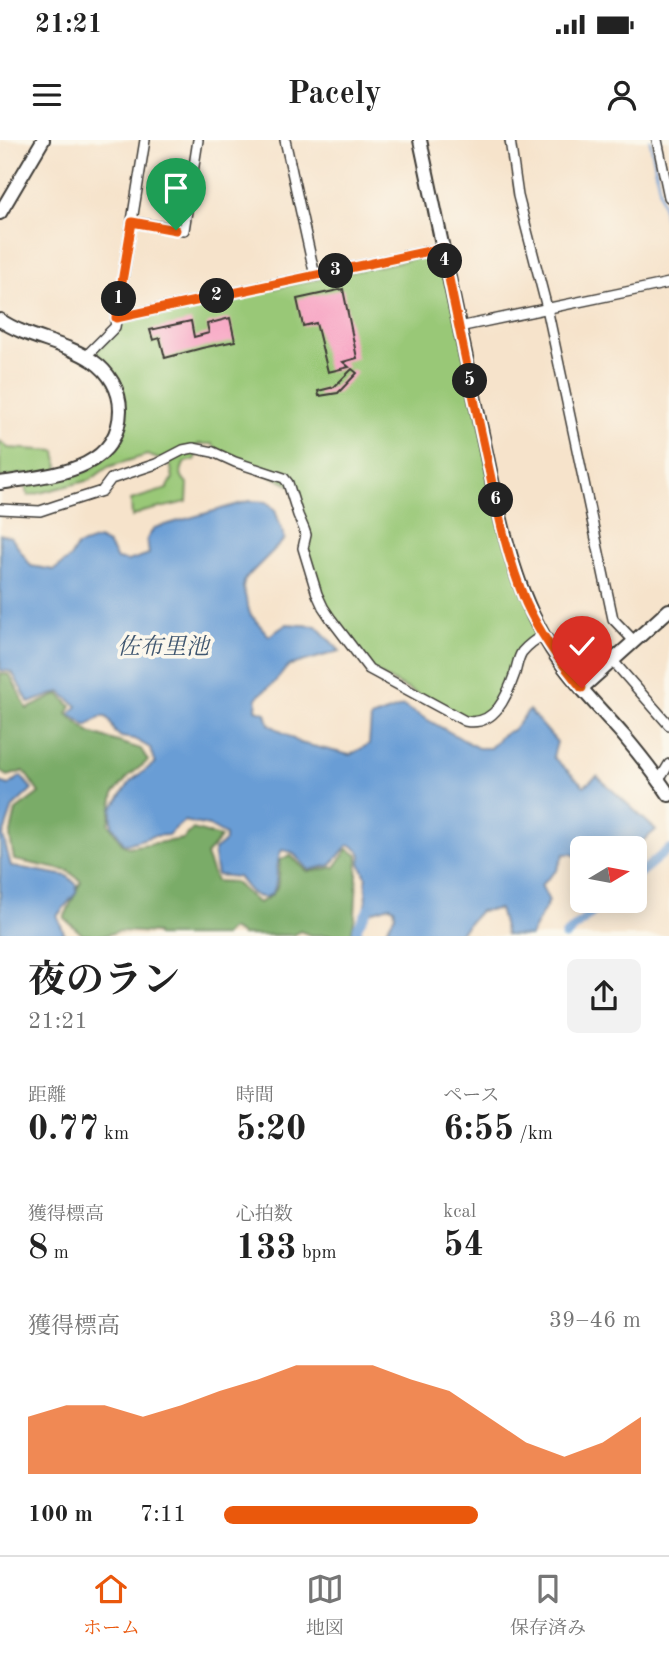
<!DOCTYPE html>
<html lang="ja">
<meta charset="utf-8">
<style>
:root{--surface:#fff;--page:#f2f2f2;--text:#222;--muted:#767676;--line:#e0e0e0;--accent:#ea580c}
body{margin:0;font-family:"Old Standard TT","Noto Serif JP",serif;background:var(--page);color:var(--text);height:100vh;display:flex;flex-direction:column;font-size:26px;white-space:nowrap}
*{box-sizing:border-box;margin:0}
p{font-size:23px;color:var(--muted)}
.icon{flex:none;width:38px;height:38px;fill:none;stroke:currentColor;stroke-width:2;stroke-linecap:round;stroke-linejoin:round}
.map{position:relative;height:796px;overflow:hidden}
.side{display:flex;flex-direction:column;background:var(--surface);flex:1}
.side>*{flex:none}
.needle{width:46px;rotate:80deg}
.controls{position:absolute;left:570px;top:696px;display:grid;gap:14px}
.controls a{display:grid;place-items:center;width:77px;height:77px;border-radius:10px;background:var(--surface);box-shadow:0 4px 18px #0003;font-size:35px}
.pin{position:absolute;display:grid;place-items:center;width:60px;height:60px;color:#fff;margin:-72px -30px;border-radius:50% 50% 50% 0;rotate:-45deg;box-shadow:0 0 7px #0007}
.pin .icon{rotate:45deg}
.km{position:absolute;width:35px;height:35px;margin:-18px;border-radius:50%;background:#222;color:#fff;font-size:19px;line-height:35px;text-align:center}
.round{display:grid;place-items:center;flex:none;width:74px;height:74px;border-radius:10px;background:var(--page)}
.overview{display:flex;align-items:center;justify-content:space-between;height:119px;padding:0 28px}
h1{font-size:38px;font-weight:700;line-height:52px}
.stats{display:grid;grid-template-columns:repeat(3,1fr);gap:10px;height:119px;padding:7px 28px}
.stats div{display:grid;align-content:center}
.stats b{font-size:35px;font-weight:700}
.stats small{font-size:19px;font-weight:400}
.stats p{font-size:19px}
.chart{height:196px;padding:14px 28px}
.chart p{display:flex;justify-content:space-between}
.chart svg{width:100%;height:126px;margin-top:7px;fill:var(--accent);opacity:.7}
ul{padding:0 28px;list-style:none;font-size:23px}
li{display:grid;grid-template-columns:112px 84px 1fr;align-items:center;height:52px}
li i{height:18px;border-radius:9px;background:var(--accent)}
.status{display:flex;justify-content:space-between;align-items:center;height:49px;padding:0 35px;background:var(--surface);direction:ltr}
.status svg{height:19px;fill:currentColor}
header{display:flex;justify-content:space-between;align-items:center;height:91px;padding:0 28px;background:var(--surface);font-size:32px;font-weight:700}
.dock{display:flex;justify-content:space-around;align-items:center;height:98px;border-top:2px solid var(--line);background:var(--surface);font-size:19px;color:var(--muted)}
.dock a{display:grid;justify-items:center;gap:4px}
.dock .active{color:var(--accent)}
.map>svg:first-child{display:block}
</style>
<div class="status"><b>21:21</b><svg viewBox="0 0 49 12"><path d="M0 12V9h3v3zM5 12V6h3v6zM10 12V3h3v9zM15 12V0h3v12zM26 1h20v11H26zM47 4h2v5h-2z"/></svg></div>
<header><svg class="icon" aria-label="menu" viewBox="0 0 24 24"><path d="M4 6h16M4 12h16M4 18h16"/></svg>Pacely<svg class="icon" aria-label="person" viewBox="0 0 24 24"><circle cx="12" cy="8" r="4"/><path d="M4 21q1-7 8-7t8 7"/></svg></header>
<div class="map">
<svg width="669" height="796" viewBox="0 0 669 796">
<rect width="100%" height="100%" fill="#fbf7ec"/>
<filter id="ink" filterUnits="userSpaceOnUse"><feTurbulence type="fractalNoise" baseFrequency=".0143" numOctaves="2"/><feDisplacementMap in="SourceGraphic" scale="14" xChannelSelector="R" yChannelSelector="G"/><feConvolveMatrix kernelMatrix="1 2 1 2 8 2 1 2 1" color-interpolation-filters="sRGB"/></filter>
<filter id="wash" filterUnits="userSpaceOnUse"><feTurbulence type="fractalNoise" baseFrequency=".00686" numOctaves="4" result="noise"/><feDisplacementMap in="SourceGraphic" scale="28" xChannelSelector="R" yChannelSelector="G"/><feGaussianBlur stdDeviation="1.57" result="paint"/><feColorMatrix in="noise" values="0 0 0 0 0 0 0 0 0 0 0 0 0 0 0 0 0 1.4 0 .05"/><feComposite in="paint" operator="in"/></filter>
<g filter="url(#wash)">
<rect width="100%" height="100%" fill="#f6e3cb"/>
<!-- green -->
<path fill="#99c877" stroke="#5a724a" stroke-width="2" d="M 443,108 L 494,350 L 544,495 L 522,512 L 501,565 L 471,582 L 369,529 L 331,479 L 303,408 L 309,392 L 292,346 L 218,310 L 212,304 L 198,304 L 195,320 L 185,322 C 180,331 179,336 188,344 L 187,362 L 142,372 L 132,377 L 131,360 L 167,349 L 173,338 L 170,323 L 147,315 L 108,327 L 90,340 L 28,356 L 23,334 L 0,338 L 0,301 L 8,308 L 56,311 L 60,337 C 73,335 88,333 97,324 C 105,317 119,280 125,268 L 95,217 L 95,212 L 119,189 L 122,181 L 430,115 Z"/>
<!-- forest -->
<path fill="#7aac68" stroke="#4b6442" stroke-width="2" d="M 0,533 L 10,535 L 27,569 L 59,554 L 71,566 L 67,574 L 90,593 L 141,609 L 148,621 L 130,635 L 114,653 L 109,684 L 123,705 L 128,707 L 183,699 L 193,689 L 221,697 L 206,715 L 216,741 L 234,742 L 258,763 C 282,753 278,743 280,720 L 290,715 L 308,732 L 335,727 L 348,709 L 358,715 L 355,776 L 351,795 L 310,795 L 300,791 L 294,795 L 242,795 L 231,789 L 224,796 L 157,796 L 156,793 L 118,791 L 107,795 L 83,795 L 64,778 L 81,741 L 68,731 L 14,720 L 10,697 L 16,670 L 39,653 L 24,631 L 8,636 L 0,631 Z"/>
<!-- water -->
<g fill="#699dd5" stroke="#425c78" stroke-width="2">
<path d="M 249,361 L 267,362 L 275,370 L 285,399 L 245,439 L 243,447 L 250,474 L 269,496 L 287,484 L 316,486 L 340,511 L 288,526 L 274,543 L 257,557 L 256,570 L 266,573 L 269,584 L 300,603 L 350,615 L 369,604 L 371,578 L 403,566 L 478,608 L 490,608 L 503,594 L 513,590 L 529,570 L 557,602 L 553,617 L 584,646 L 597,636 L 656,690 L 633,709 L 583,709 L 583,722 L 572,714 L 564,714 L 557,730 L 541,745 L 549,761 L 530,796 L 506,795 L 499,769 L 480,771 L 458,795 L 383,795 L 395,775 L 394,768 L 390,766 L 371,772 L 366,768 L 366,737 L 360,723 L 361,715 L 359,711 L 351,705 L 347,706 L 331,725 L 309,730 L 292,712 L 282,710 C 272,724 283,753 265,757 C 252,759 245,745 238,737 L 217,735 L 215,725 L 214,710 L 225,701 L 225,695 L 209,686 L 184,681 L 168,695 L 153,696 L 127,704 L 124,703 L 112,685 L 112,669 L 131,641 L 155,623 L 150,608 L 134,599 L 121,597 L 115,592 L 110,581 L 106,577 L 100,577 L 87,586 L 70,574 L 77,566 L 60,552 L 29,563 L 12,532 L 0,530 L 0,394 L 11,397 L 31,426 L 54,430 L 70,418 L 77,406 L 98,399 L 108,404 L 117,419 L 128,421 L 149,414 L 147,399 L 154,388 Z"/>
<path d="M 21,636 L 32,649 L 13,667 L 3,696 L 11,726 L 67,736 L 77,745 L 76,753 L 57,776 L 65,795 L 0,795 L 0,642 L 9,645 Z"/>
</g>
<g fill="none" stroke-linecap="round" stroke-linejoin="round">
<!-- stream -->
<path stroke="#699dd5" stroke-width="2.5" d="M 650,0 L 669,99"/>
<!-- canal -->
<g stroke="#699dd5" stroke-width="9">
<path d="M 635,737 L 669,709"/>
<path d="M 356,796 L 358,786 L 374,760"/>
<path d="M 565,796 L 606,761"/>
</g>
</g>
<g id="blocks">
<!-- building -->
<g fill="#f7a2c2">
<path d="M 343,149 L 357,218 L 343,222 L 349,227 L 328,232 L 316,183 L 303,186 L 297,159 Z"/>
<path d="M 230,178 L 235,201 L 202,208 L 165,218 L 160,198 L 153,200 L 150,190 L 191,181 L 194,197 L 209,193 L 207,184 Z"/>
<path d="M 352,229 L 357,233 L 338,253 L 319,256 L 318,251 L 334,247 Z"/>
</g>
</g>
</g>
<g filter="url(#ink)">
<use href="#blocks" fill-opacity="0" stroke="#3d3a36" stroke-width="2"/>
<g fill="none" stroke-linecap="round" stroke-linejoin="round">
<defs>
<g id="street">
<path d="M 285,0 L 315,136"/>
<path d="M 510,0 L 518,56 L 547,168 L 613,479 L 635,502"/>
<path d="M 657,0 L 669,57"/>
<path d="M 132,82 L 184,90 L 198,0"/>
<path d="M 116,178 L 443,108"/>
<path d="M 459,187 L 669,143"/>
<path d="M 87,217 L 91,211 L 115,187 L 145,0"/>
<path d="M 0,369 L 40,371 L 58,365 L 102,351 L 111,339 L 156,324 L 183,310 L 193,308 L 213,312 L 235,322 L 284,338 L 288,343 L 298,375 L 304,389 L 306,395 L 303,408 L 317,454 L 323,467 L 331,479 L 369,529 L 465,581 C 495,587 507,556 515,533 C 517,526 518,518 522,512 C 528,505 536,499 544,495"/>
<path d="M 613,521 L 669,585"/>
<path d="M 658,639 L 663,634 L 669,624"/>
</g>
<g id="secondary">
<path d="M 420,0 L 494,350 C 508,413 524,474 564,527 C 582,551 604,573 624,596 C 640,615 655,634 669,655"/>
<path d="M 0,73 L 43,0"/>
<path d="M 0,180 C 28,199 65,202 93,221 C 109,232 120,250 120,270 C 119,334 46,335 0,343"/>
<path d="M 582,548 L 669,470"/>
</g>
</defs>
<!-- street casing -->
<use href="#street" stroke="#3d3a36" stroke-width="12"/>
<!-- secondary casing -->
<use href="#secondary" stroke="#3d3a36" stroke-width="16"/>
<!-- street -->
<use href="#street" stroke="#fff" stroke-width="9"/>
<!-- secondary -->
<use href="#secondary" stroke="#fff" stroke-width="12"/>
</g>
</g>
<g fill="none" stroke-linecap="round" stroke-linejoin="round" filter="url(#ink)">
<defs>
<path id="route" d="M 176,90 L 132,82 L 116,178 L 443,108 C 455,170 468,231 481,292 C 494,349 503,409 526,463 C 540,494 560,522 582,548"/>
</defs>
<!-- route casing -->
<use href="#route" stroke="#fff" stroke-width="14"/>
<!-- route -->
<use href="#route" stroke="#ea580c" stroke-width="9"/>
</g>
<g text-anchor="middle" stroke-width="7" stroke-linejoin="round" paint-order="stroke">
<!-- water labels -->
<g font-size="23" font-style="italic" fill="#3f566f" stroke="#fbf7ec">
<text x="163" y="514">佐布里池</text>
</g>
</g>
</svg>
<div class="controls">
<a><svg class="needle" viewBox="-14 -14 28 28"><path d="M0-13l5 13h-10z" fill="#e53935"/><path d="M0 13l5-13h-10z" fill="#767676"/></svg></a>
</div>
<div class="pin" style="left:176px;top:90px;background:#1e9e55"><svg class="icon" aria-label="arrive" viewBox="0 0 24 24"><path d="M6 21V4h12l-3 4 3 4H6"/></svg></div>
<div class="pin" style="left:582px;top:548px;background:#d93025"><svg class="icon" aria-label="check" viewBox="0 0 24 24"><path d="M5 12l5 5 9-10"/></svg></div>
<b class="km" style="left:119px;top:159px">1</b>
<b class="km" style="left:217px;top:156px">2</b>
<b class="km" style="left:336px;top:131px">3</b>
<b class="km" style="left:445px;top:121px">4</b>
<b class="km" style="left:470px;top:241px">5</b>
<b class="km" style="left:496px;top:360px">6</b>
</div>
<section class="side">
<div class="overview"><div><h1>夜のラン</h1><p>21:21</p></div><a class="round"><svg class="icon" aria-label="share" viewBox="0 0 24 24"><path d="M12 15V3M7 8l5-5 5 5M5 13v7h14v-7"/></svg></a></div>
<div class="stats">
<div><p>距離</p><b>0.77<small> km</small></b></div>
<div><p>時間</p><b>5:20</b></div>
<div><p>ペース</p><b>6:55<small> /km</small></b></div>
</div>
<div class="stats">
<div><p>獲得標高</p><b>8<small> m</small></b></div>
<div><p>心拍数</p><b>133<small> bpm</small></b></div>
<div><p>kcal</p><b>54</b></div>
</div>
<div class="chart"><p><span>獲得標高</span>39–46 m</p>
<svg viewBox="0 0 160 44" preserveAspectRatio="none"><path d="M0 44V24L10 20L20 20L30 24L40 20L50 15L60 11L70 6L80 6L90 6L100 11L110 15L120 24L130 33L140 38L150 33L160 24V44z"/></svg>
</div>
<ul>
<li><b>100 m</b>7:11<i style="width:61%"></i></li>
</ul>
</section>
<nav class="dock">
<a class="active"><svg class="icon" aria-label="home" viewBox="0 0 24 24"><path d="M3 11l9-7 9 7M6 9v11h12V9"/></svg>ホーム</a>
<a><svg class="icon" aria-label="map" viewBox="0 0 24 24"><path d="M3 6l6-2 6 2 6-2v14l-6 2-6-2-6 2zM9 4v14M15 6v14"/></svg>地図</a>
<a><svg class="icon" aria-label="saved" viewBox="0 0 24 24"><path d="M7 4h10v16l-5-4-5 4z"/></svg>保存済み</a>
</nav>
